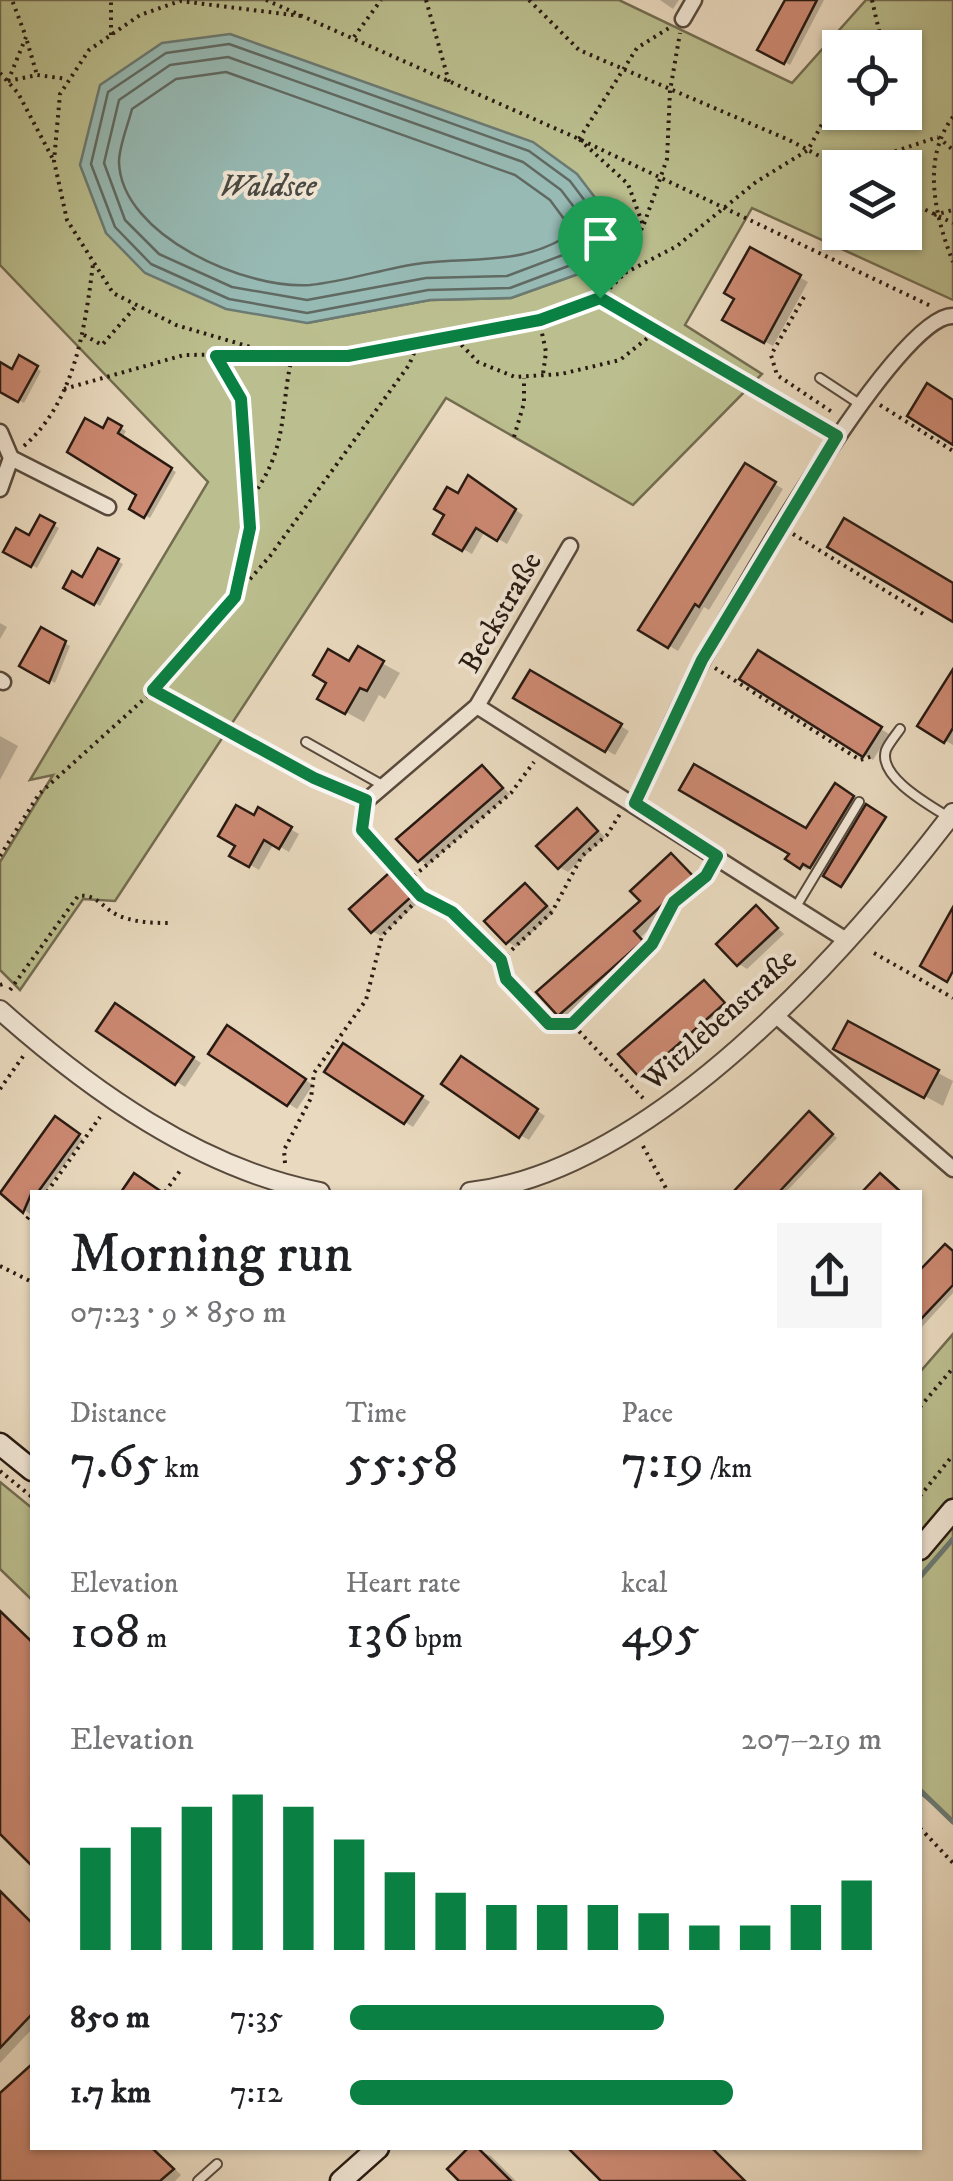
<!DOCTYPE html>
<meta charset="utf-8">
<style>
:root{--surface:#fff;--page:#f6f6f6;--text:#202124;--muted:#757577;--accent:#0b8043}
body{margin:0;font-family:"IM FELL DW Pica",serif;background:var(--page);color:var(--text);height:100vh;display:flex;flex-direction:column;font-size:38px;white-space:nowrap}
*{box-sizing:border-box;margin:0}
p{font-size:32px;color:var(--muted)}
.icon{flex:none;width:55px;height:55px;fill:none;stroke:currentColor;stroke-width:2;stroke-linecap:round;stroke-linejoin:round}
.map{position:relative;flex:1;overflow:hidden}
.side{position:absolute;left:30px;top:1190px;width:892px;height:960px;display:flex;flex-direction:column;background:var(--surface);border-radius:0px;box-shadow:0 2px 8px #0004}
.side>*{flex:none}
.fabs{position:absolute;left:822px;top:30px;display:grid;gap:20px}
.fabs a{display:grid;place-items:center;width:100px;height:100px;border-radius:0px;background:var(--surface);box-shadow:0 2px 8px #0004;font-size:50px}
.pin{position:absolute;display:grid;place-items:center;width:85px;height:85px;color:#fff;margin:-102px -42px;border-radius:50% 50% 50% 0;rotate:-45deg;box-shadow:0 0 10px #0007}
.pin .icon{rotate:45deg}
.round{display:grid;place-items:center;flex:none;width:105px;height:105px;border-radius:0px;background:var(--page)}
.head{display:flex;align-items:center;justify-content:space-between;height:170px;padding:0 40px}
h1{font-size:55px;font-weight:600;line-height:75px}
.stats{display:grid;grid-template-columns:repeat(3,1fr);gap:15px;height:170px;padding:10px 40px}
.stats div{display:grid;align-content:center}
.stats b{font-size:50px;font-weight:600}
.stats small{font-size:28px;font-weight:400}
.stats p{font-size:28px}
.chart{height:280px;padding:20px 40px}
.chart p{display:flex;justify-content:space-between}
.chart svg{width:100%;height:180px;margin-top:10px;stroke:var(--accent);stroke-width:6}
ul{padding:0 40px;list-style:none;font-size:32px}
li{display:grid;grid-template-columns:160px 120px 1fr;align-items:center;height:75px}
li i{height:25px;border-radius:12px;background:var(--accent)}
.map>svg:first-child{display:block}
</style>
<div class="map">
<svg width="953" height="2181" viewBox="0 0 953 2181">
<rect width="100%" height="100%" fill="#e9d9be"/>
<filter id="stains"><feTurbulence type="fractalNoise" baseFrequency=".002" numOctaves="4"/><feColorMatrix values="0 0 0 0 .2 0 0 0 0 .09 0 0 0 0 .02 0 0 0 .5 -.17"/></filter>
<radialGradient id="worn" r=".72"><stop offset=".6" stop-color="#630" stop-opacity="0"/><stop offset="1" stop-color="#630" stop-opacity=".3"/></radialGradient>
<!-- green -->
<g fill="#bbbe8e" stroke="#726c50" stroke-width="2.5" fill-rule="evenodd">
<path d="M 0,0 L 619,0 L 792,83 L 866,0 L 953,0 L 953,300 L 752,208 L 685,325 L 762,374 L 633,505 L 446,398 L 115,901 L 83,899 L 20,990 L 0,970 L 0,862 L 53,775 L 30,780 L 208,482 L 0,265 ZM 840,48 L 905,48 L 905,112 L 840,112 ZM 840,168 L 905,168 L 905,232 L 840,232 ZM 595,268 L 511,298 L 430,300 L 307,323 Z"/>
<path d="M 953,1334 L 953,1820 L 920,1793 L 920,1372 Z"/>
<path d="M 0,1482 L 32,1508 L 32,1600 L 0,1569 Z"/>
</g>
<!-- water -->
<path fill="#97bab4" stroke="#6b7a73" stroke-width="2.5" d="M 230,34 L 533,142 L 577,174 L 609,216 L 595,268 L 511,298 L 430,300 L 307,323 L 226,309 L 145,273 L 106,233 L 80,165 L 100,85 L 162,43 Z"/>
<!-- shadow -->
<g fill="#0003">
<path d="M 660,0 L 679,0 L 673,9 Z"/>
<path d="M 788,0 L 824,0 L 790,65 L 761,49 Z"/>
<path d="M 751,250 L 808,282 L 773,346 L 725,320 L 737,298 Z"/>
<path d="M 20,359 L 41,371 L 24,403 L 0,390 L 0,365 L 13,372 Z"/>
<path d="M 121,428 L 126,431 L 122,438 L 176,472 L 150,518 L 132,508 L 139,494 L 104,432 Z"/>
<path d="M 746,466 L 783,489 L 709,610 L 704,607 L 678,651 L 641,629 Z"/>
<path d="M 469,479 L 523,515 L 507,544 L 485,531 L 472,554 L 436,533 Z"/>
<path d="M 41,518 L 59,528 L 37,568 L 7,551 L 30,538 Z"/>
<path d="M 99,551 L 123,564 L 100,606 L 67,587 L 83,580 Z"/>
<path d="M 0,623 L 7,627 L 0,639 Z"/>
<path d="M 42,631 L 70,646 L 55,683 L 23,665 Z"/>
<path d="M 358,650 L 400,673 L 385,699 L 379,695 L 364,722 L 320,698 Z"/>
<path d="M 759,653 L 889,734 L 873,760 L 743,678 Z"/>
<path d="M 531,673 L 629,731 L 615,755 L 517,697 Z"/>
<path d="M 953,674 L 953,745 L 920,725 Z"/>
<path d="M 0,736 L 18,746 L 0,780 Z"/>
<path d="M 482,768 L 510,794 L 428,865 L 420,860 L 399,839 Z"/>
<path d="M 836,787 L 859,802 L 818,869 L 811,865 L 808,870 L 789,859 Z"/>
<path d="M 867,807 L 886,819 L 843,886 L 827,875 Z"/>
<path d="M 259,811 L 299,834 L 289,852 L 274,843 L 259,870 L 233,855 Z"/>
<path d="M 577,811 L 605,837 L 568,872 L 559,867 Z"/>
<path d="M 671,856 L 699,882 L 641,937 L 650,947 L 568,1019 L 560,1014 L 644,901 Z"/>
<path d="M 390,876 L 418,903 L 381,936 L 372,931 Z"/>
<path d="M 525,886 L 554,912 L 516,947 L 508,942 Z"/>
<path d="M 756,908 L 784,934 L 747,969 L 739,964 Z"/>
<path d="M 704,983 L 732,1009 L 650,1081 L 642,1076 L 621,1054 Z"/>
<path d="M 124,1011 L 201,1063 L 185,1087 L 177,1082 Z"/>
<path d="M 849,1025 L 953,1081 L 943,1106 L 836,1048 Z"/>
<path d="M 236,1033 L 313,1085 L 297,1109 L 211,1053 Z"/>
<path d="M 352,1051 L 430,1102 L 413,1127 L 405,1122 Z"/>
<path d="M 470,1064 L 545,1116 L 529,1140 L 520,1135 Z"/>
<path d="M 809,1114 L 837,1138 L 786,1192 L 736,1192 Z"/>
<path d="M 56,1120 L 83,1139 L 45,1192 L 32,1192 L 30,1214 L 2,1195 Z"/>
<path d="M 953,1252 L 953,1293 L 920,1329 L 920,1274 Z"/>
<path d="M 0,1610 L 32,1640 L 32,1862 L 0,1831 Z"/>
<path d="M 0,1890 L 32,1922 L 32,2029 L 0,2063 Z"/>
<path d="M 32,2067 L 32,2148 L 154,2148 L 181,2175 L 175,2181 L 0,2181 L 0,2096 Z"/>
<path d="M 472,2148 L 491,2156 L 516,2181 L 463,2181 L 451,2169 Z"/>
<path d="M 572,2148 L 713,2148 L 746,2181 L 604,2181 Z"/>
</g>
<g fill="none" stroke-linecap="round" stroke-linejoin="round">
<!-- shore -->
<g stroke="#606a63" stroke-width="2.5">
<path d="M 229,44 L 529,151 L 570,181 L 597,217 L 587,259 L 510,288 L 428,290 L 307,313 L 229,299 L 151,264 L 115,227 L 91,164 L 108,92 L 166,53 Z"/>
<path d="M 228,57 L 523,162 L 561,190 L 583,219 L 576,250 L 507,276 L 426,278 L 307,300 L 232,287 L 159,254 L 125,220 L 104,163 L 119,100 L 170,65 Z"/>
<path d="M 226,72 L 515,175 L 550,200 L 567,223 L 564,238 C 518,265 473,257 423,263 C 385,268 348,281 310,285 C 247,290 121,236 119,162 C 119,146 128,125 132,109 L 176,79 Z"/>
</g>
<!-- stream -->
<g stroke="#6b7a73" stroke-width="5">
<path d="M 920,1577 L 953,1539"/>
<path d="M 920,1790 L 953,1822"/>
</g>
</g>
<!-- building -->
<g fill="#cc8972" stroke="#281a12" stroke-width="2.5">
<path d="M 785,0 L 817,0 L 784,64 L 757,50 Z"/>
<path d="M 750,247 L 801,275 L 764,343 L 722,320 L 734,299 L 724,293 Z"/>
<path d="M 19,355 L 38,366 L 18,402 L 0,392 L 0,362 L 12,369 Z"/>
<path d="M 927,383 L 953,400 L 953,445 L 907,416 Z"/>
<path d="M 85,418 L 103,428 L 108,418 L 122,426 L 118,433 L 172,468 L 144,518 L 129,509 L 136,495 L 67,452 Z"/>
<path d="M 745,463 L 776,482 L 699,607 L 695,604 L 668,648 L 638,630 Z"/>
<path d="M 468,475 L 516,509 L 497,541 L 476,528 L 462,551 L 433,534 L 444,515 L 434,509 L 447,487 L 458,493 Z"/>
<path d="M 40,515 L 55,523 L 31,567 L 3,552 L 16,528 L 29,535 Z"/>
<path d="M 844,518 L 953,583 L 953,622 L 827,547 Z"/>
<path d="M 98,548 L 119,559 L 94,605 L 63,588 L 72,571 L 82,577 Z"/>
<path d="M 41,627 L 66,641 L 49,683 L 19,666 Z"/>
<path d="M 358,646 L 384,661 L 367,691 L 360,688 L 345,714 L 317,699 L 326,683 L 313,675 L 328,649 L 349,661 Z"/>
<path d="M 758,650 L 882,727 L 863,757 L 739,679 Z"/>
<path d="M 953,669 L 953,728 L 944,743 L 917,726 Z"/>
<path d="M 530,670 L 622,724 L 605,752 L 513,698 Z"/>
<path d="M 694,764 L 806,828 L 835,783 L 854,796 L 810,868 L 803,864 L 800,869 L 785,859 L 789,854 L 679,790 Z"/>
<path d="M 482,765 L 503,788 L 418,862 L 396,839 Z"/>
<path d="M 866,804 L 886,817 L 841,887 L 823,876 Z"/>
<path d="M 236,805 L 254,815 L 258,807 L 292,827 L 279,849 L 264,840 L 249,867 L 229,856 L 235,846 L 218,836 Z"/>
<path d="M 577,808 L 598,831 L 558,869 L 536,846 Z"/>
<path d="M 671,853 L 693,876 L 634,931 L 643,941 L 558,1016 L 536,992 L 640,901 L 630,891 Z"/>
<path d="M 389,873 L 411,897 L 371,933 L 349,909 Z"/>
<path d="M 525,883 L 547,906 L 506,944 L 484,921 Z"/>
<path d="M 756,905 L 778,928 L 737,966 L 716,944 Z"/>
<path d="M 953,907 L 953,971 L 947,982 L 920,966 Z"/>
<path d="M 704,980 L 725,1003 L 640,1078 L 618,1054 Z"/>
<path d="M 115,1003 L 194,1057 L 175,1085 L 96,1031 Z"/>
<path d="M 848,1021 L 939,1070 L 924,1098 L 833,1049 Z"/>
<path d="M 227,1025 L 306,1079 L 287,1106 L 208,1054 Z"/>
<path d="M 343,1043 L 423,1096 L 404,1124 L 324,1072 Z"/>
<path d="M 461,1056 L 538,1109 L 519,1138 L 441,1084 Z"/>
<path d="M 809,1111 L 833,1134 L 779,1192 L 733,1192 Z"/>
<path d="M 55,1116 L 80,1134 L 38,1192 L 32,1192 L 23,1213 L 0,1193 Z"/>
<path d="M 134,1173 L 162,1192 L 121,1192 Z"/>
<path d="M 880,1173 L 901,1192 L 862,1192 Z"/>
<path d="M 945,1244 L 953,1251 L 953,1285 L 920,1320 L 920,1270 Z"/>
<path d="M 0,1611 L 32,1642 L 32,1866 L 0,1834 Z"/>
<path d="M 0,1891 L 32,1923 L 32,2014 L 0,2048 Z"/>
<path d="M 32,2064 L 32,2148 L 152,2148 L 174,2169 L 160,2181 L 0,2181 L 0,2093 Z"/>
<path d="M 468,2148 L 478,2148 L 511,2181 L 459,2181 L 447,2169 Z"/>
<path d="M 568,2148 L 712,2148 L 745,2181 L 601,2181 Z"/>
</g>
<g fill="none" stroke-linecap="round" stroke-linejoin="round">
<defs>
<g id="service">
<path d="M 820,378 L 861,405"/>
<path d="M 900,729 C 896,735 889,743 886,750 C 877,777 931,806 950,818"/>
<path d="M 306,742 L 384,786"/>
<path d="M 797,905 L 859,802"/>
<path d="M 198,2181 L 217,2164"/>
</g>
<g id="minor">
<path d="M 683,19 L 694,0"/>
<path d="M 0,432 L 11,458 L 0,489"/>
<path d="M 11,458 L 108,507"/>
<path d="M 0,680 L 3,682"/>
<path d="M 477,706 L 846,940"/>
<path d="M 366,801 L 477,706 L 570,546"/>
<path d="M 635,803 C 658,755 679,704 704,658 C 735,603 897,313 953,316"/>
<path d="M 774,1014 L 953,1169"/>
</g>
<g id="tertiary">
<path d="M 0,1010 C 90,1090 200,1169 320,1192"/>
<path d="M 470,1192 C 654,1170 845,954 953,813"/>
</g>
<g id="secondary">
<path d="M 0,1444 L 32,1470"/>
<path d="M 920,1549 L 953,1510"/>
<path d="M 341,2181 L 378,2148"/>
</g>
</defs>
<!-- service casing -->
<use href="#service" stroke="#584a3d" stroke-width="12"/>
<!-- minor casing -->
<use href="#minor" stroke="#584a3d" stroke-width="19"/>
<!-- tertiary casing -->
<use href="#tertiary" stroke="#584a3d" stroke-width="22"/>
<!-- secondary casing -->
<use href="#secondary" stroke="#281a12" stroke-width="25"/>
<!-- path -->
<g stroke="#281a12" stroke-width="4" stroke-dasharray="2.5 5" stroke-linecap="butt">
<path d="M 266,0 L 579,139 L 933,307"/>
<path d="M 426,0 L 449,82"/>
<path d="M 529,0 L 579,50 L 789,140 L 842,168"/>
<path d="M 872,0 L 883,48"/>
<path d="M 301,16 L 180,1 L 140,15 L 89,50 L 60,94 L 54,161 L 67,220 L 113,293 L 176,325 L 274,354 L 348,356 L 539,319 L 600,298 L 625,273 L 643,225 L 628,184 L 579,139"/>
<path d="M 111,35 L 111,0"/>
<path d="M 354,37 L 381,0"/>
<path d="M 27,41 L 37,75"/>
<path d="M 0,73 L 18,93 L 54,161"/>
<path d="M 8,81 L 26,37 L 12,0"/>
<path d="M 8,81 L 37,75 L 67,79"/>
<path d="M 953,117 C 921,159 935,216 953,262"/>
<path d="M 938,137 L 953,150"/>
<path d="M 579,139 L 637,48 L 669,28"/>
<path d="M 845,168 L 938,137"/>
<path d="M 905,200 L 953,223"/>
<path d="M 934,215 L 953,210"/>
<path d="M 644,224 L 667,159 L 670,91 L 680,33"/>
<path d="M 625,273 L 677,246 L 756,182 L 808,150 L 828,113 L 840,105"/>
<path d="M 804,297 L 771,355 L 777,375 L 835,414"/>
<path d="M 600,298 L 825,430"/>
<path d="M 539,319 L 546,352 L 543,374"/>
<path d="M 451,334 L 478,362 L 515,377 L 561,374 L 620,360 L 655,332"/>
<path d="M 84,335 L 102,345 L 137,305"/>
<path d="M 215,356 C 223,370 234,383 240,397 C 260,448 247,541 236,593"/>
<path d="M 64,389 L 184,355 L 269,354"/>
<path d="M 880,405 L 953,451"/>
<path d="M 514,437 L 524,403 L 524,378"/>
<path d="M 24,446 C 75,401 85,328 93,264"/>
<path d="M 249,501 C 289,448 279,416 292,356"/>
<path d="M 793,534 L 925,615"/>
<path d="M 715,668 L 860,760 L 873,756"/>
<path d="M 153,691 L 352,795"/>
<path d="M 364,815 L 362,830 L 421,896 L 453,912 L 501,960 L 506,979 L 549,1024 L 572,1024 L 643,1098"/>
<path d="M 0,856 L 39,794 L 153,691 L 270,556 L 409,365 L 420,339"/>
<path d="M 408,881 L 511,793 L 534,762"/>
<path d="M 874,953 L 953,998"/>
<path d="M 501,960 L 552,912 L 582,856 L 607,835 L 620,814"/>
<path d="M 0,985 L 3,984"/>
<path d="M 10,990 L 78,896 C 98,893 104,911 122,917 C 139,923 155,923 172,923"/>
<path d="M 572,1024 L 652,944 L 674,902 L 710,869"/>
<path d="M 0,1089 L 24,1055"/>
<path d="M 643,1146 L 668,1192"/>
<path d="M 285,1163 L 284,1150 L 311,1098 L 314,1073 L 366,1000 L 382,936 L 421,896"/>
<path d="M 47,1192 L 100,1117"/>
<path d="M 165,1192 L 182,1168"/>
<path d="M 27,1219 L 32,1212"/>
<path d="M 0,1266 L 32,1282"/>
<path d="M 920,1407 L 953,1368"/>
<path d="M 0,1471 L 32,1497"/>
<path d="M 920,1496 L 953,1455"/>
<path d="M 920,1828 L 953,1863"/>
</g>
<!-- service -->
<use href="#service" stroke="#f1e6d5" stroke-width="8"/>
<!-- minor -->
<use href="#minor" stroke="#f1e6d5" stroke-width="14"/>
<!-- tertiary -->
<use href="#tertiary" stroke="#f1e6d5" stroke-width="18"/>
<!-- secondary -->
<use href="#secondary" stroke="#f1e6d5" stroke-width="20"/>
</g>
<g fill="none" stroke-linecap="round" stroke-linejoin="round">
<defs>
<path id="route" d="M 600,298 L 837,436 L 702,660 L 635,803 L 717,856 L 706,876 L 674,902 L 652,944 L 572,1024 L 549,1024 L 506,979 L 501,960 L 452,912 L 421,896 L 362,830 L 366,800 L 314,778 L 153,690 L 235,597 L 250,528 L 241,399 L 216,356 L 348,356 L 540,320 Z"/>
</defs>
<!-- route casing -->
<use href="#route" stroke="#fff" stroke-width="20"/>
<!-- route -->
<use href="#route" stroke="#0b8043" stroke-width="12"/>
</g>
<g text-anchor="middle" stroke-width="8" stroke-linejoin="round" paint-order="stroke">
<!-- street labels -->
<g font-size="30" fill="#281a12" stroke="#f1e6d5">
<text transform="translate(500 612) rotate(-60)" y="10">Beckstraße</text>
<text transform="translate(719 1019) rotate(-42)" y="10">Witzlebenstraße</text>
</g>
<!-- water labels -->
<g font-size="32" font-style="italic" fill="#494a43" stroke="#f1e6d5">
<text x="268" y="196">Waldsee</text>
</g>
</g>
<rect width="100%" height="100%" filter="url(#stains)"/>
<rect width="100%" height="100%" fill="url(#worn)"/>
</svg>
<div class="fabs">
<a><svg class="icon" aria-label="locate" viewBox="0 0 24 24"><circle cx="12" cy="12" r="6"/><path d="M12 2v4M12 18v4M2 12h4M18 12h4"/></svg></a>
<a><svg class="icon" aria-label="layers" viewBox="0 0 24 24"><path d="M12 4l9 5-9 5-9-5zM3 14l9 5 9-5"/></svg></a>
</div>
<div class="pin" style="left:600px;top:298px;background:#1e9e55"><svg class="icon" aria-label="arrive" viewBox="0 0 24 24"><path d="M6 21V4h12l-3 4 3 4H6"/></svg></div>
<section class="side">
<div class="head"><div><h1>Morning run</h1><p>07:23 · 9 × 850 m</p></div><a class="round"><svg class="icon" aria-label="share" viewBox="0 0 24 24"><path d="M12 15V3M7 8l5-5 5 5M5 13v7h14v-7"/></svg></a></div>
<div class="stats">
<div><p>Distance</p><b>7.65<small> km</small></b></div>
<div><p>Time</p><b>55:58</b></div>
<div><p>Pace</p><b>7:19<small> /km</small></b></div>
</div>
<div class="stats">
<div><p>Elevation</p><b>108<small> m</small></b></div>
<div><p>Heart rate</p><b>136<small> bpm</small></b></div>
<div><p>kcal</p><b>495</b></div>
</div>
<div class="chart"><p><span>Elevation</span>207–219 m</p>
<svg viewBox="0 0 160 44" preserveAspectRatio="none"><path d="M5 44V19M15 44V14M25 44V9M35 44V6M45 44V9M55 44V17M65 44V25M75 44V30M85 44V33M95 44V33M105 44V33M115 44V35M125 44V38M135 44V38M145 44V33M155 44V27"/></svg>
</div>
<ul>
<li><b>850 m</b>7:35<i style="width:59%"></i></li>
<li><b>1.7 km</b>7:12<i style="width:72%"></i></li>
</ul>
</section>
</div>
